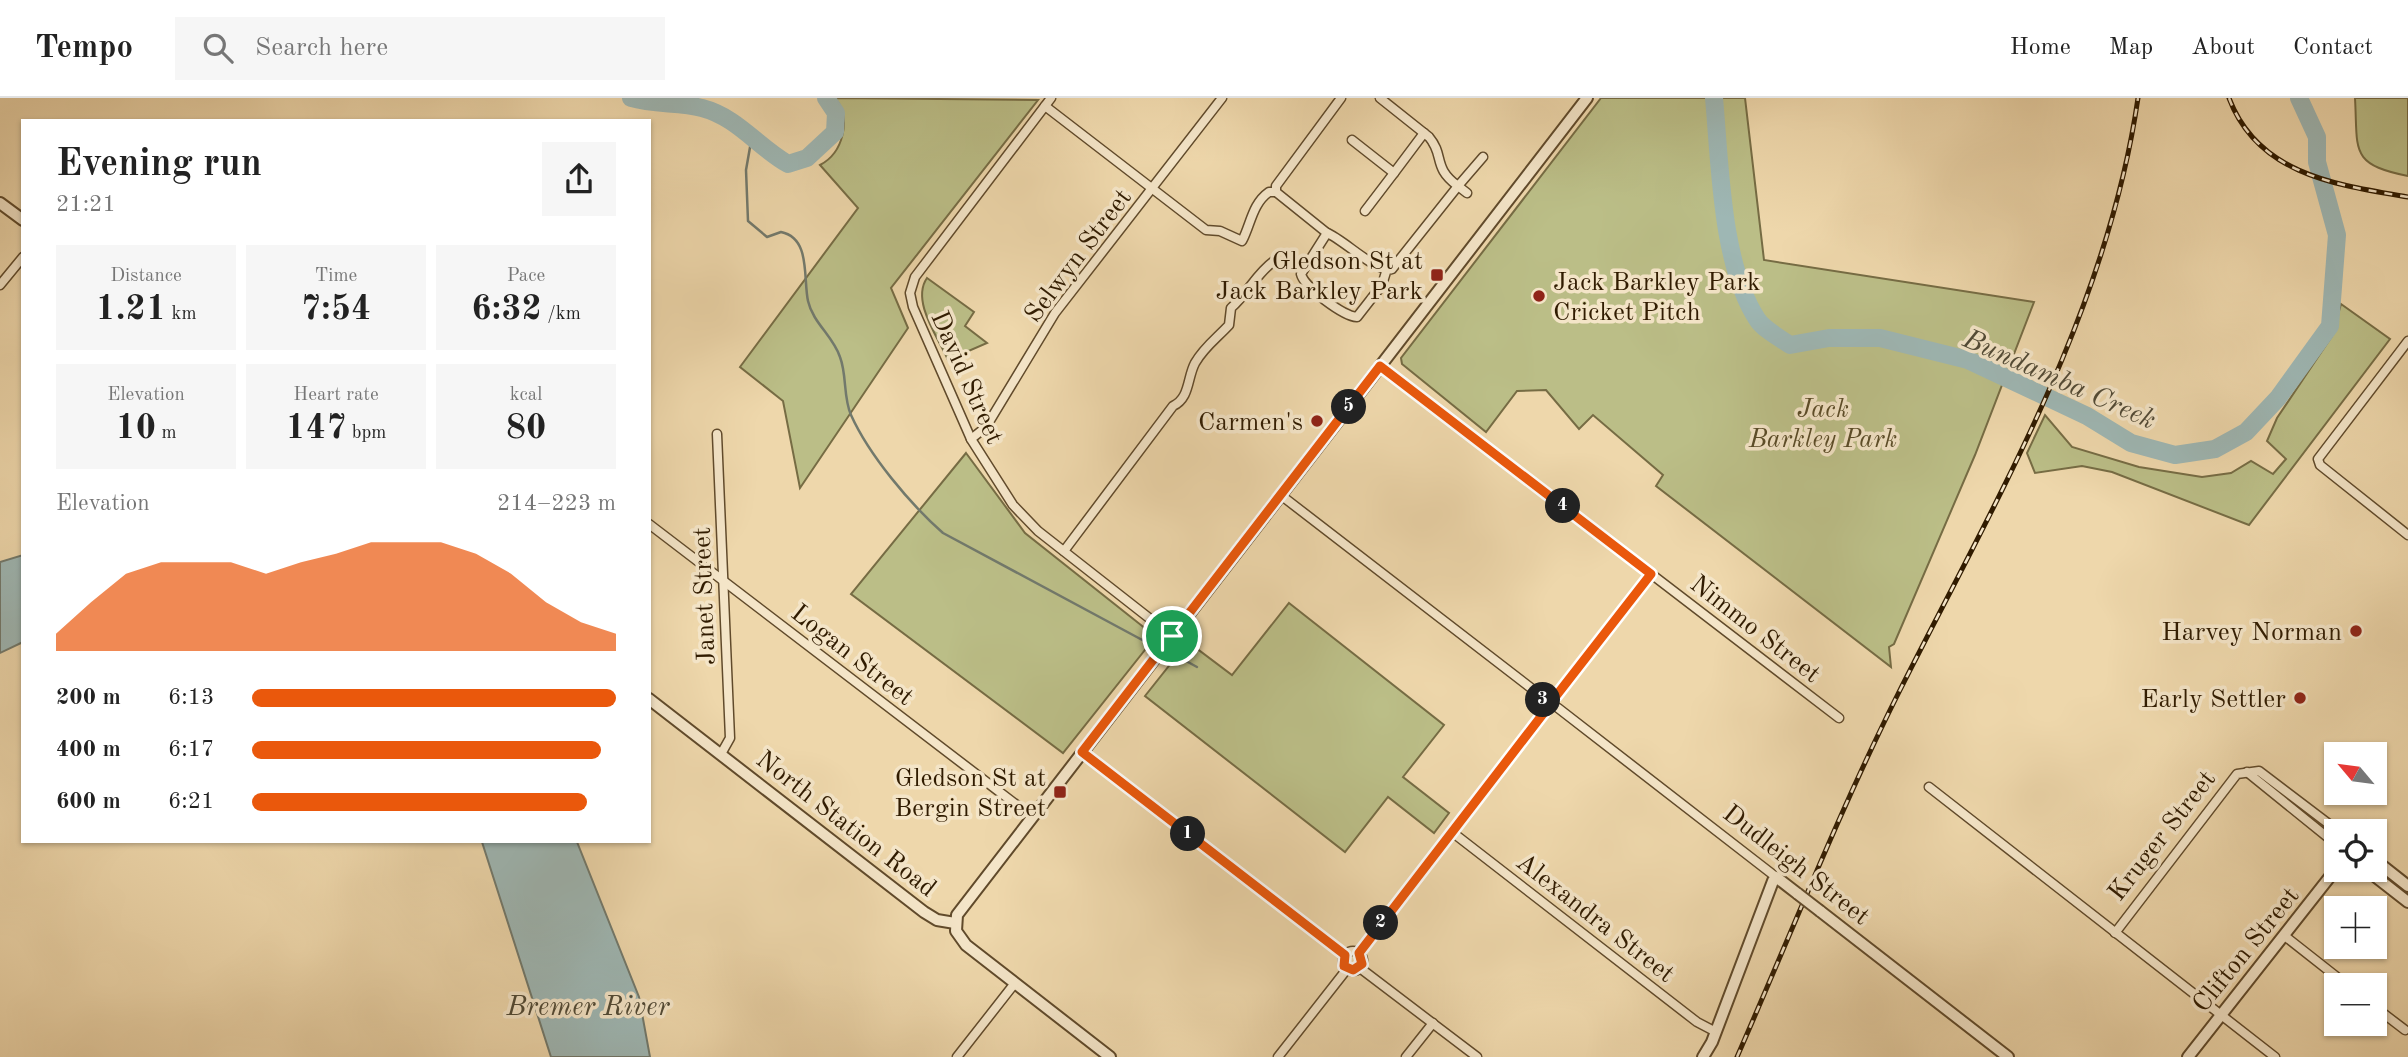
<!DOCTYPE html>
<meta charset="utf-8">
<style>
:root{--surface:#fff;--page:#f6f6f6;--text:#222;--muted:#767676;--line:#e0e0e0;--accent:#ea580c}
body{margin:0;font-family:"Old Standard TT",serif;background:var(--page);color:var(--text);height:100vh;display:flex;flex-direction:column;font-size:26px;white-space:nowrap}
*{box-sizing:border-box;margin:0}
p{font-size:23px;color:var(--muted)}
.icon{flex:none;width:38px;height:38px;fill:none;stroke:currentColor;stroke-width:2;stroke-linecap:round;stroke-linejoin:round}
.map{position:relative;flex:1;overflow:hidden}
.drawer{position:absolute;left:21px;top:21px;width:630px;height:724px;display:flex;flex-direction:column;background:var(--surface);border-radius:0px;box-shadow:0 2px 5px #0004}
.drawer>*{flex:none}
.needle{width:46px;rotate:299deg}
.tools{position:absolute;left:2324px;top:644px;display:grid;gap:14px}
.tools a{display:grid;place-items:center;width:63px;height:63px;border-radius:0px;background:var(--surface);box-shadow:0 2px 5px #0004;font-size:35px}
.pin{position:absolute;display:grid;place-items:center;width:60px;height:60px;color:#fff;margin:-30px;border:4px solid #fff;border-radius:50%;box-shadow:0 2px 7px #0007}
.km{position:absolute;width:35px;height:35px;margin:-18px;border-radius:50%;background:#222;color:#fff;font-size:19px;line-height:35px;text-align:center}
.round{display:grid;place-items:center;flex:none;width:74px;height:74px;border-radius:0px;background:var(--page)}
.overview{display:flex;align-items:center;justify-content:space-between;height:119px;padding:0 35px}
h1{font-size:38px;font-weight:700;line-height:52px}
.figures{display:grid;grid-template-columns:repeat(3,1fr);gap:10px;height:119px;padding:7px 35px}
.figures div{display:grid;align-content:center;border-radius:0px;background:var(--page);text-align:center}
.figures b{font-size:35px;font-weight:700}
.figures small{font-size:19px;font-weight:400}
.figures p{font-size:19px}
.chart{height:196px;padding:14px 35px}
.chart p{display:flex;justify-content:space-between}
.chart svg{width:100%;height:126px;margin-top:7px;fill:var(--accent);opacity:.7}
ul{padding:0 35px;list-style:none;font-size:23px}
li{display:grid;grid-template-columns:112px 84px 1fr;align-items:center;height:52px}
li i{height:18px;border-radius:9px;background:var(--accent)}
header{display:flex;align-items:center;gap:42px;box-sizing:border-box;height:98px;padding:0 35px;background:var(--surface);border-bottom:2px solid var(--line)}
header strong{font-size:33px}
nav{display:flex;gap:38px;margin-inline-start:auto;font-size:24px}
.search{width:490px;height:63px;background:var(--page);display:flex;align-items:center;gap:18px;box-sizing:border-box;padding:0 24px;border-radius:0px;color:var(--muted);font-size:26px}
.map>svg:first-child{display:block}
</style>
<header>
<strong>Tempo</strong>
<div class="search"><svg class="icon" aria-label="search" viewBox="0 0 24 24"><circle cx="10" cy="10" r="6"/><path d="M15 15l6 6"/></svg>Search here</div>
<nav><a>Home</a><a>Map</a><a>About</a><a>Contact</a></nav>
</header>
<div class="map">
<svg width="2408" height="959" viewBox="0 0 2408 959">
<rect width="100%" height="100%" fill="#eed7ab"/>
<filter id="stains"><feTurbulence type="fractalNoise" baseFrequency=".00286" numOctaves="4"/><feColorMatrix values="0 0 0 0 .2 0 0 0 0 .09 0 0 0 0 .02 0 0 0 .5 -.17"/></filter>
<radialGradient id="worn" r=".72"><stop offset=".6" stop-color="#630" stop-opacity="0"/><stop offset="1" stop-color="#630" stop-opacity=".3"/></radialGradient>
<!-- green -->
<g fill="#bbbe87" stroke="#766c44" stroke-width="2">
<path d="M 835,0 L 1038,2 L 891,190 L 908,230 L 800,390 L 783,303 L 740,269 L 858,110 L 820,67 C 843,55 852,21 835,0 Z"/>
<path d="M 1601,0 L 1745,0 L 1764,162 L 2034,204 L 1975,357 L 1894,546 L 1889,549 L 1891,569 L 1656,388 L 1663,377 L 1593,317 L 1579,331 L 1546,292 L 1517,293 L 1486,334 L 1402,266 L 1401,260 Z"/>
<path d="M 2355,0 L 2408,0 L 2408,78 C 2349,66 2358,53 2355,0 Z"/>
<path d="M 927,180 L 974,214 L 965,228 L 987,245 L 948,262 C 938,239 911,203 927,180 Z"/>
<path d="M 2341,206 L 2390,241 L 2249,427 L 2112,374 L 2082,368 L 2035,375 L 2027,355 L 2045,317 L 2072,349 L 2139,369 L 2202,379 L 2231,375 L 2251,363 L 2273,376 L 2286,361 L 2267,343 L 2277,320 L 2332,238 Z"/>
<path d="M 966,355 L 1025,435 L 1151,535 L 1152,543 L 1063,655 L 851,496 Z"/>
<path d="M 1289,505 L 1444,627 L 1403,679 L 1449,715 L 1434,735 L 1388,699 L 1345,754 L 1145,598 L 1188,544 L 1232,577 Z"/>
</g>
<!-- water -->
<g fill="#9eb7b4" stroke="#72796c" stroke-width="2">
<path d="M 23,457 L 23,544 L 0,555 L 0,464 Z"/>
<path d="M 482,744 L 577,744 L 639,899 L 650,959 L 551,959 Z"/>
</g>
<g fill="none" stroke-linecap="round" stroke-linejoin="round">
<!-- stream -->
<g stroke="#72796c" stroke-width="2.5">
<path d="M 752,38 L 746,72 L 748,123 L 767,139 L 781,134 C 811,140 803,180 808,203 C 813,225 833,238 840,259 C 847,277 843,299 851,317 C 869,357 910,406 943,435 L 1146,544"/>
<path d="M 1177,558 L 1197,569"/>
</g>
<!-- river -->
<g stroke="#9eb7b4" stroke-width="18">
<path d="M 631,0 C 654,7 679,4 702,10 C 737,19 758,49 788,66 L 807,60 L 835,34 L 836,15 L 826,0"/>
<path d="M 1714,0 C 1720,64 1721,166 1757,221 C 1763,231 1780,240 1790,247 L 1829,240 L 1880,240 L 1968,262 L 2087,318 L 2131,345 L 2175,357 L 2215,351 L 2246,334 L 2278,300 L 2330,228 L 2337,137 L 2317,64 L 2317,39 L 2299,0"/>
</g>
<defs>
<g id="minor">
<path d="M 1051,0 L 915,179 L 910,195 L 913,209 L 971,341 L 1013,407 L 1038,433 L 1172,538"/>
<path d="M 1380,0 L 1429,39 C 1445,58 1432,69 1458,88 L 1483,59"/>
<path d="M 1045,8 L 1206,132 L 1220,133 L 1242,143 C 1251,126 1252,106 1269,94 L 1276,94"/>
<path d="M 1352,42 L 1394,75 L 1424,35"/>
<path d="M 1365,113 L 1394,75"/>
<path d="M 1327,135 L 1276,94 L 1276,88 L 1341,0"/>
<path d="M 1386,174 L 1382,187 L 1357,219 C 1343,218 1304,189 1301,176 L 1327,135 C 1343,141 1379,177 1392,171 L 1458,88 L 1467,95"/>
<path d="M 0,187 L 23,159"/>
<path d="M 2408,243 L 2318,361 L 2320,367 L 2408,437"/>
<path d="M 1380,268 L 1839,620"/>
<path d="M 717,336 L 730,640 L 721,656"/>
<path d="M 971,341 L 986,329 L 1055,215 L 1222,0"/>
<path d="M 1282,398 L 1544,600"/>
<path d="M 649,426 L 1031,718"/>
<path d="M 1064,453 L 1173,308 C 1190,300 1187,280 1195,265 C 1204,249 1217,240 1229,227 L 1231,210 C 1248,195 1256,176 1274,163"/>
<path d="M 1556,598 L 1651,476"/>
<path d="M 1558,610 L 1776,779"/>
<path d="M 1082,654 L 1345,857"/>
<path d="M 2247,674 L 2336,746"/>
<path d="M 1929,689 L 2275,959"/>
<path d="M 1452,734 L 1697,924 L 1716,934"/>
<path d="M 2115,835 L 2237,676 L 2259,673 L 2338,733"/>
<path d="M 2286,839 L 2347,887"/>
<circle cx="1353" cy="863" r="10"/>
<path d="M 1359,855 L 1546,612"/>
<path d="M 1360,870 L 1477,959"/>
<path d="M 2375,909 L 2405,932"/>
<path d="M 957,959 L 1015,885"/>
<path d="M 1278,959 L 1347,871"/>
<path d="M 1406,959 L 1433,925"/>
</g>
<g id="tertiary">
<path d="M 0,105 L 23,122"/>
<path d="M 649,601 L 924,814 L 937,822 L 955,825"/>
<path d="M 2375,762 L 2408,788"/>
<path d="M 2367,772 L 2408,804"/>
<path d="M 1820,813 L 2008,959"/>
<path d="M 1110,959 L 966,847 L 956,833 L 957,817 L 1587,0"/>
<path d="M 1703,959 L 1712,944 L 1773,783 L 1776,779 L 1798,796"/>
<path d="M 2188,959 L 2336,771"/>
</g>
</defs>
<!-- minor casing -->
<use href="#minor" stroke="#604a2b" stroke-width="11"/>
<!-- tertiary casing -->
<use href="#tertiary" stroke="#604a2b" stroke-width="14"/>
<!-- minor -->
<use href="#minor" stroke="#f4e5c8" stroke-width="8"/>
<!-- tertiary -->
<use href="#tertiary" stroke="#f4e5c8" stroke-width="10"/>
<defs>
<g id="rail">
<path d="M 2229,0 C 2258,77 2337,87 2408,99"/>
<path d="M 1737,959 C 1790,838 1839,714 1898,596 C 1994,405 2107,215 2138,0"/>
</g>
</defs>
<!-- rail casing -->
<use href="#rail" stroke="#301b00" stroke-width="5"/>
<!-- rail -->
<use href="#rail" stroke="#f4e5c8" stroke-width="2.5" stroke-dasharray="8" stroke-linecap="butt"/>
<defs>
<path id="tertiary-bridge" d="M 1798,796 L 1820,813"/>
</defs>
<!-- tertiary-bridge casing -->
<use href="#tertiary-bridge" stroke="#604a2b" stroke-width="14" stroke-linecap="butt"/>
<!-- tertiary-bridge -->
<use href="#tertiary-bridge" stroke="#f4e5c8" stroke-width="10"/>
</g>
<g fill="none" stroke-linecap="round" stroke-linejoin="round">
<defs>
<path id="route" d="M 1380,268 L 1651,476 L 1556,598 L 1544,600 L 1543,606 L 1546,612 L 1359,855 L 1362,866 L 1353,872 L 1344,868 L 1345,857 L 1082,654 Z"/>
</defs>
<!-- route casing -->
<use href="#route" stroke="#fff" stroke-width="14"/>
<!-- route -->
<use href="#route" stroke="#ea580c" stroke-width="9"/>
</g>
<!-- markers -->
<g fill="#8f2418" stroke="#f4e5c8" stroke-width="2.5">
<rect x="1430" y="170" width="14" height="14" rx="3.5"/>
<circle cx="1539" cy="198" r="7"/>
<circle cx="1317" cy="323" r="7"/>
<circle cx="2356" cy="533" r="7"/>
<circle cx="2300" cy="600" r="7"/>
<rect x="1053" y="687" width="14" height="14" rx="3.5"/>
</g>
<g text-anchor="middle" stroke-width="7" stroke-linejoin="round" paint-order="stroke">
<!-- street labels -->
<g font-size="26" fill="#301b00" stroke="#f4e5c8">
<text transform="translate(1077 157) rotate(-53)" y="9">Selwyn Street</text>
<text transform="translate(968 279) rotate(66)" y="9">David Street</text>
<text transform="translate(703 498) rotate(-92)" y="9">Janet Street</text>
<text transform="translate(1756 530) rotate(38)" y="9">Nimmo Street</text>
<text transform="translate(853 556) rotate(38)" y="9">Logan Street</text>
<text transform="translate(847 725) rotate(38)" y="9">North Station Road</text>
<text transform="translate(2161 737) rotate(-52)" y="9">Kruger Street</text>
<text transform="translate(1797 766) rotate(38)" y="9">Dudleigh Street</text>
<text transform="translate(1596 819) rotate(38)" y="9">Alexandra Street</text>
<text transform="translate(2245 851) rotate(-51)" y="9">Clifton Street</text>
</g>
<!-- poi labels -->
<g font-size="26" fill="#301b00" stroke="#f4e5c8" text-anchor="end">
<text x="1423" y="171">Gledson St at<tspan x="1423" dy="30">Jack Barkley Park</tspan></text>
<text x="1553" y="192" text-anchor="start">Jack Barkley Park<tspan x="1553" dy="30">Cricket Pitch</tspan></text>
<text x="1303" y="332">Carmen's</text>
<text x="2342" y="542">Harvey Norman</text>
<text x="2286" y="609">Early Settler</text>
<text x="1046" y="688">Gledson St at<tspan x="1046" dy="30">Bergin Street</tspan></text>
</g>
<!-- park labels -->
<g font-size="26" font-style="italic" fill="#5a4c28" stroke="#f4e5c8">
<text x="1823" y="319">Jack<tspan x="1823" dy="30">Barkley Park</tspan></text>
</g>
<!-- water labels -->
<g font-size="28" font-style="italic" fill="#514a36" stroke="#f4e5c8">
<text transform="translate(2060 280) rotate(24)" y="10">Bundamba Creek</text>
<text x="588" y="917">Bremer River</text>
</g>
</g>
<rect width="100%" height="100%" filter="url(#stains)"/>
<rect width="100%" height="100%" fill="url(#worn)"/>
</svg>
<div class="tools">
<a><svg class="needle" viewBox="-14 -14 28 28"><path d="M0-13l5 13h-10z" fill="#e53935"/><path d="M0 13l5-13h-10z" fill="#767676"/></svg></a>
<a><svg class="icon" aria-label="locate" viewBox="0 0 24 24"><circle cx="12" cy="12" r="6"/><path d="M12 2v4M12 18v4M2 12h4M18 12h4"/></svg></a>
<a>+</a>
<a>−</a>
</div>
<div class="pin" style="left:1172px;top:538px;background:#1e9e55"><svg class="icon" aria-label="arrive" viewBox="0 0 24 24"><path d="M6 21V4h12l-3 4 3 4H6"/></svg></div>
<b class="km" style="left:1188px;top:736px">1</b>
<b class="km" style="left:1381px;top:825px">2</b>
<b class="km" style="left:1543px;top:602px">3</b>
<b class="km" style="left:1563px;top:408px">4</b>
<b class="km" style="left:1349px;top:309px">5</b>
<section class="drawer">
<div class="overview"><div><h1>Evening run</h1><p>21:21</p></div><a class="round"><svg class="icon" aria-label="share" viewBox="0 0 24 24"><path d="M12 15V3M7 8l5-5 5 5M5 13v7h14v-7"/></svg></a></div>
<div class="figures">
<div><p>Distance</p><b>1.21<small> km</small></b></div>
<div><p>Time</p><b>7:54</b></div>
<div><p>Pace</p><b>6:32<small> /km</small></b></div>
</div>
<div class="figures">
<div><p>Elevation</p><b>10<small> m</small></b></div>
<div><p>Heart rate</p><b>147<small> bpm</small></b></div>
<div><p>kcal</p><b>80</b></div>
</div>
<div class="chart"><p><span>Elevation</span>214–223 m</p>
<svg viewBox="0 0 160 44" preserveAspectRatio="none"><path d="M0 44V38L10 27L20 17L30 13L40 13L50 13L60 17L70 13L80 10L90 6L100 6L110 6L120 10L130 17L140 27L150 34L160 38V44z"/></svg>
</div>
<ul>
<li><b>200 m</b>6:13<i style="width:100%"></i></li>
<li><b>400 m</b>6:17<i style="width:96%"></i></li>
<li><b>600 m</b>6:21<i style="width:92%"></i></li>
</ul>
</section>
</div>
